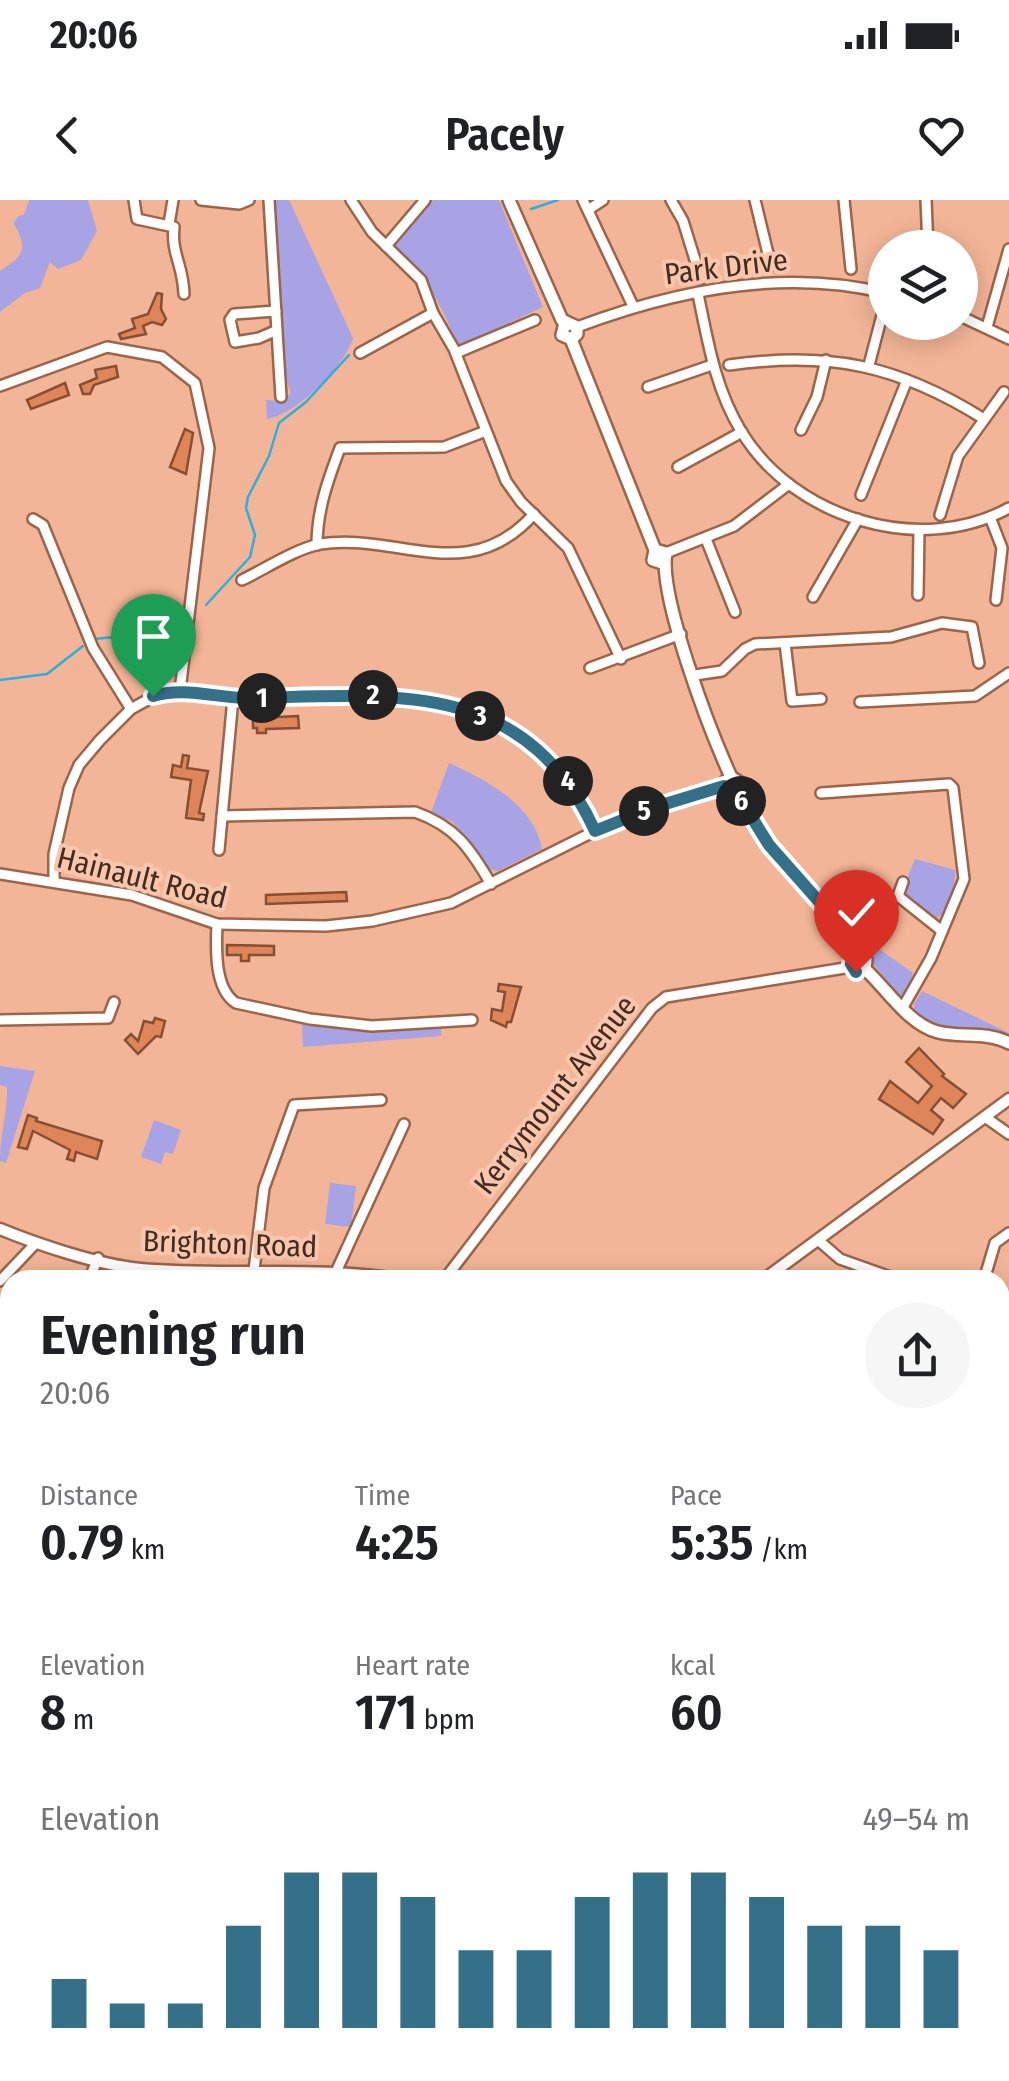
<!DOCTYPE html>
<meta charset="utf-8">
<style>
:root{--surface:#fff;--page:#f6f6f6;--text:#202124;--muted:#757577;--accent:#347088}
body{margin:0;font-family:"Fira Sans Condensed",sans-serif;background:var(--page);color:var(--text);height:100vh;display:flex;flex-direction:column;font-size:38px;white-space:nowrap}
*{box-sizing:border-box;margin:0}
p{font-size:32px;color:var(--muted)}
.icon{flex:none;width:55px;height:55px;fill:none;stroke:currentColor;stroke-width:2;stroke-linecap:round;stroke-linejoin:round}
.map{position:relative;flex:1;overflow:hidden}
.drawer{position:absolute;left:0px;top:1070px;width:1010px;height:812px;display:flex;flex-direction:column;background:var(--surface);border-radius:30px 30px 0 0;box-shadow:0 5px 25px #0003}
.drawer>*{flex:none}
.buttons{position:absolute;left:868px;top:30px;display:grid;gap:20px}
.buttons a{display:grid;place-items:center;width:110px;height:110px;border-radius:50%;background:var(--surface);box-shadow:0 5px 25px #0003;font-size:50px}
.pin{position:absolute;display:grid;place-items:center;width:85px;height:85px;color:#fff;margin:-102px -42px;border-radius:50% 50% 50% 0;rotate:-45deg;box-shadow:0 0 10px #0007}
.pin .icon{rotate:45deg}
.km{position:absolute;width:50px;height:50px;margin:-25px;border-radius:50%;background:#222;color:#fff;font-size:28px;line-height:50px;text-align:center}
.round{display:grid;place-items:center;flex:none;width:105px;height:105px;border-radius:52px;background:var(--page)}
.summary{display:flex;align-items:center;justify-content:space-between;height:170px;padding:0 40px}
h1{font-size:55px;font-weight:600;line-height:75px}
.stats{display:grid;grid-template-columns:repeat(3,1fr);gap:15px;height:170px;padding:10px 40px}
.stats div{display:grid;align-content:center}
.stats b{font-size:50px;font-weight:600}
.stats small{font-size:28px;font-weight:400}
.stats p{font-size:28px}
.chart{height:280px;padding:20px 40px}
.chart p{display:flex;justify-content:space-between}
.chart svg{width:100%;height:180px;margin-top:10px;stroke:var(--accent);stroke-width:6}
.status{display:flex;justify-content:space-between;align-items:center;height:70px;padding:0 50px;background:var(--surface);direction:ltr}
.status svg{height:28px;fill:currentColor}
header{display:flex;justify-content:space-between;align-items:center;height:130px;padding:0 40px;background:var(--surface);font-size:45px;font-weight:600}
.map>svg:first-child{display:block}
</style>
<div class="status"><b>20:06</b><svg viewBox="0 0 49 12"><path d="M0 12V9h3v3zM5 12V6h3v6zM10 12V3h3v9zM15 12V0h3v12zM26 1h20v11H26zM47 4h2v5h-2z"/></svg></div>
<header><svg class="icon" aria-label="back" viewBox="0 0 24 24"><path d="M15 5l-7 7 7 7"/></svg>Pacely<svg class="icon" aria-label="heart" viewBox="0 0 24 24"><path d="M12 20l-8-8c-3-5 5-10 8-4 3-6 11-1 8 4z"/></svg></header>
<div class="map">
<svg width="1009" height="1881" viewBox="0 0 1009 1881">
<rect width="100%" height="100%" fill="#f3b597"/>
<!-- green -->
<g fill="#a7a3e5">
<path d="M 29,0 L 88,0 L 97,31 L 81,60 L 58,69 L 50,62 L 40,88 L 25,93 L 0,112 L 0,71 C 26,54 27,50 14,23 L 18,16 L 24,15 Z"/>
<path d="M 273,0 L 289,0 L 353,138 C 345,166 296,215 267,219 L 266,200 L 282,201 L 291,193 L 284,174 Z"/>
<path d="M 433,0 L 499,0 L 543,107 L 458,147 C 443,106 425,75 393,45 Z"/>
<path d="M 449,563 C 487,580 535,606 542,649 L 498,671 L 489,669 L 453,622 L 431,613 Z"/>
<path d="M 915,659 L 955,670 C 955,688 953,707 937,718 L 901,693 Z"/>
<path d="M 869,742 L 913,773 L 908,791 L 901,797 L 862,750 Z"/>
<path d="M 922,791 L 1009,833 L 1009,841 L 963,828 L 932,828 L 915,817 L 914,804 Z"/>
<path d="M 302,820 L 441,826 L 441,836 L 303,847 Z"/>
<path d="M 0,866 L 35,871 L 6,963 L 0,961 C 0,934 8,911 7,887 L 0,885 Z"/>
<path d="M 154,920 L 181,930 L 173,954 L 165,952 L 161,964 L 141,957 Z"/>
<path d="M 330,983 L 356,986 L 351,1027 L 325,1024 Z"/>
<path d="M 0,1249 L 10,1257 L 10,1709 L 0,1710 Z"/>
<path d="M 1009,1781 L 1009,1881 L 784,1881 L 779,1873 L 1000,1872 L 1000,1783 Z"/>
</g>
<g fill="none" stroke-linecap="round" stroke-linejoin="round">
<!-- stream -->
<g stroke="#2dafdc" stroke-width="2.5">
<path d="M 531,9 L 558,0"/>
<path d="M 206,405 L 250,357 L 255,335 L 246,308 L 248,297 L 269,256 L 279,223 L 306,202 L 349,155"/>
<path d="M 94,439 L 124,436 L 136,428 L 179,417"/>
<path d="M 0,480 L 47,474 L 83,446"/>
<path d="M 1000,1740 L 1009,1739"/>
<path d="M 887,1881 L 889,1872"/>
</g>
</g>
<!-- building -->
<g fill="#de8559" stroke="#854f34" stroke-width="2.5">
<path d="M 157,93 L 162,94 L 161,109 L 166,119 L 162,125 L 152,122 L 143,126 L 146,134 L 121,139 L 119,134 L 135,128 L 132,119 L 148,114 Z"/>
<path d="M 116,166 L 118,177 L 94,185 L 90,194 L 83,194 L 80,185 L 97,178 L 95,170 Z"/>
<path d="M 65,183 L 69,195 L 31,209 L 27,200 Z"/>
<path d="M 185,229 L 193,233 L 186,274 L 170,267 Z"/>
<path d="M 298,516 L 299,528 L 266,529 L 266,533 L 257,533 L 257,528 L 253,528 L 253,518 Z"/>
<path d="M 183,555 L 189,556 L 187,568 L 208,571 L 199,613 L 204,614 L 203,620 L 186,618 L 191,580 L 171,577 L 173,565 L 181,567 Z"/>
<path d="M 346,692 L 347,701 L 266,704 L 266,695 Z"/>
<path d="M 227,745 L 274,746 L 274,755 L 249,755 L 249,761 L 241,761 L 241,755 L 227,755 Z"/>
<path d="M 499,784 L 521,787 L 511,822 L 507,822 L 506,827 L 491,820 L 492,809 L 502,811 L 505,792 L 498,791 Z"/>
<path d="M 155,818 L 165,821 L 161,837 L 156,836 L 138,854 L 125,840 L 131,834 L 138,841 L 144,821 L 153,823 Z"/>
<path d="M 919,848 L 944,874 L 942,876 L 966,894 L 953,908 L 941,898 L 931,910 L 943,920 L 933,934 L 879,899 L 890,881 L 918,903 L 932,886 L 906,862 Z"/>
<path d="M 28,915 L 37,918 L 36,921 L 102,941 L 97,959 L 76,952 L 74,961 L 67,959 L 70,950 L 33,931 L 27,949 L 18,947 Z"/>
</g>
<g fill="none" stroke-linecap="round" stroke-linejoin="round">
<defs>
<g id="minor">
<path d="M 134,0 L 137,19 L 174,27 C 171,54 183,64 184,94"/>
<path d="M 201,0 L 239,4 L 249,0"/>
<path d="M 269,0 L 281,197"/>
<path d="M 351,0 L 372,32 L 421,80 L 433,113 L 454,149 L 506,281 L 521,302 L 568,348 L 621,459"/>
<path d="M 583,0 L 633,106"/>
<path d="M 671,0 L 683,21 L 701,79"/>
<path d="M 755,0 L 771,66"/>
<path d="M 844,0 L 851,69"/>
<path d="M 926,0 L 928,48"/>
<path d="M 588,10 L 603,0"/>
<path d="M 169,24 L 173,0"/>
<path d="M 386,46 L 425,0"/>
<path d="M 698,94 C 708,142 715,188 741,231 C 793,318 920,357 1009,308"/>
<path d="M 960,116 L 1009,139"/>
<path d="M 577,127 C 673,91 783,68 885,93"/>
<path d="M 987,127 L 1009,49"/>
<path d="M 275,131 L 259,138 L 235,142 L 230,120 L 234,114 L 276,111"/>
<path d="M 360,153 L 433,113"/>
<path d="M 456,153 L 535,120"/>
<path d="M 729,165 C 829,151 898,165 984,219"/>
<path d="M 869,165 L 885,104"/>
<path d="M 0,186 L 107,147 L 162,157 L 195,183 L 209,248 L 180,491"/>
<path d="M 648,187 L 712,165"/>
<path d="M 801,230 L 817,197 L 826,160"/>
<path d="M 678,267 L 742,232"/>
<path d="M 861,295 L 907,180"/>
<path d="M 940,315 L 958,256 L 1004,192"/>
<path d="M 990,317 L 1002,348 L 996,400"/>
<path d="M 33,319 L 43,325 L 93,448 L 131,509"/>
<path d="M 706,339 L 735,412"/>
<path d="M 317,345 C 317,310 328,280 340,248 L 444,247 L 486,231"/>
<path d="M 666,353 L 734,326 L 789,284"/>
<path d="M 242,380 C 265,369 295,349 320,344 C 398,332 468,388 534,314"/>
<path d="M 918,395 L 919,331"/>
<path d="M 813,397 L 858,319"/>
<path d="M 785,443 L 792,501 L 821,499"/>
<path d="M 590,468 L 681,434"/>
<path d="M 695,475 L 722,471 L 745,449 L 755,444 L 891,437 L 942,423 L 972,427 L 979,463"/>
<path d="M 233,498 C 379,495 522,472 595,631"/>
<path d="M 860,502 L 975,496 L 1009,473"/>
<path d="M 821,593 L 949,584 L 953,588 L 964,679 L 931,758 L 903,807"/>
<path d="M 222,616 L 415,612 C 455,626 470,648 491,684"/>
<path d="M 0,674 L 132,695 L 217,724 L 326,726 L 372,721 L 451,703 L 595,631 L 652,608 L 724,586"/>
<path d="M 54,680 L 54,654 L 69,588 L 79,565 L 100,540 L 131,509 L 160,493 L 180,491 L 233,498 L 219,650"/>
<path d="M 903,682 L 898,696 L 942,731"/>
<path d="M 217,724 C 216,748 214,789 236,803 L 310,819 L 372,826 L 472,820"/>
<path d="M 0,820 L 108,818 L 114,802"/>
<path d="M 985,917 L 1009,934"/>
<path d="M 818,1040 L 840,1059 L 899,1080"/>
<path d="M 254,1070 L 264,988 L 294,905 L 381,900"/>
<path d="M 336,1072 L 404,924"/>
<path d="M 89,1080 L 98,1058"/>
<path d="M 444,1080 L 652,808 L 666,797 L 851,767"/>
<path d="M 984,1080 L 995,1043 L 1009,1033"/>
<path d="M 0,1081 L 35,1044"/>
<path d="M 1000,1210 L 1009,1209"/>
<path d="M 1000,1314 L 1009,1312"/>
<path d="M 103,1872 L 107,1881"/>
<path d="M 203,1872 L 210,1881"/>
<path d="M 303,1872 L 315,1881"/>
<path d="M 493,1873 L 493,1872"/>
<path d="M 565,1881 L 565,1872"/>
<path d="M 613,1881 L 629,1872"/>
</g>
<g id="tertiary">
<path d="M 0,1029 C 39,1045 99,1065 141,1069 C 229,1077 317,1065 404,1080"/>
<path d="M 763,1080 L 1009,899"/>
<path d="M 1000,1772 L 1009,1770"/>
<path d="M 669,1881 L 684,1872"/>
</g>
<g id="secondary">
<path d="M 509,0 L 562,120 L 577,127 L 577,134 L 571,139"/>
<path d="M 565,123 L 562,135 L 571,139 L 655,350 L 653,360 L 662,363"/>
<path d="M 655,350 L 666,353 C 658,395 710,531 731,577 L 740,583 L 736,592"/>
<path d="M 731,577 L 725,582 L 725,589 L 736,592"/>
<path d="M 736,592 L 769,645 L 822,701 L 856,757 L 866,760 L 865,769 C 886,788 909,825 938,832 C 961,838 987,831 1009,843"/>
<path d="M 856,757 L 852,761 L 852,768 L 859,772 L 865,769"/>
</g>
<g id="motorway">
<path d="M 1000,1597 L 1009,1593"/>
<path d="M 1000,1640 L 1009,1638"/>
<path d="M 1000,1671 L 1009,1668"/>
<path d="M 1000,1699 L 1009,1698"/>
<path d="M 0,1722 L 10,1722"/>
<path d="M 0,1749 L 10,1749"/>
</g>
</defs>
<!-- minor casing -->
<use href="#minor" stroke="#9c6449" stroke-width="14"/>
<!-- tertiary casing -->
<use href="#tertiary" stroke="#9c6449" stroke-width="15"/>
<!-- secondary casing -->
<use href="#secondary" stroke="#9c6449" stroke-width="16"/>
<!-- motorway casing -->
<use href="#motorway" stroke="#9c6449" stroke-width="20"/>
<!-- minor -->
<use href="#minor" stroke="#fff" stroke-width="9"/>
<!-- tertiary -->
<use href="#tertiary" stroke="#fff" stroke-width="10"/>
<!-- secondary -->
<use href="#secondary" stroke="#fff" stroke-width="11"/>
<!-- motorway -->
<use href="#motorway" stroke="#fff" stroke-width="15"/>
<!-- tram -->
<g stroke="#684838" stroke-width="2.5">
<path d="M 1000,1367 L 1009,1364"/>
<path d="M 631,1881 L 649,1872"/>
</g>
</g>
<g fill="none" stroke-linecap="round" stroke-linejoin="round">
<defs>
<path id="route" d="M 153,496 C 185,486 219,499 252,498 C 394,495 525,478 595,631 L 652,608 L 724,586 L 729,592 L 736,592 L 769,645 L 838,723 L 856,756 L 851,764 L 856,772"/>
</defs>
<!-- route casing -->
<use href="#route" stroke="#fff" stroke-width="20"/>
<!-- route -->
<use href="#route" stroke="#347088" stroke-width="12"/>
</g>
<g text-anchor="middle" stroke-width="8" stroke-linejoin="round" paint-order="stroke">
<!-- street labels -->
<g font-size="30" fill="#432b1f" stroke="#f8c5ad">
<text transform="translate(726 67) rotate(-7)" y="10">Park Drive</text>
<text transform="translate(142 678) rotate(14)" y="10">Hainault Road</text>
<text transform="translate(555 895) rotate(-52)" y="10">Kerrymount Avenue</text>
<text transform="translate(230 1044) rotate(2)" y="10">Brighton Road</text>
</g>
</g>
</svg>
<div class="buttons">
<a><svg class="icon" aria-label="layers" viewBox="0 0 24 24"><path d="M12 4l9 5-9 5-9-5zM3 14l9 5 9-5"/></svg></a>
</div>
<div class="pin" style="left:153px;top:496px;background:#1e9e55"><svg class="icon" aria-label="arrive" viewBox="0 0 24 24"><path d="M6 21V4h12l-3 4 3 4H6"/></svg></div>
<div class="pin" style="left:856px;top:772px;background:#d93025"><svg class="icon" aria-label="check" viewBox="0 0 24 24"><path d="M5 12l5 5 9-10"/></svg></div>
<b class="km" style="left:262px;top:498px">1</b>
<b class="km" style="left:373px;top:495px">2</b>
<b class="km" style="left:480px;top:516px">3</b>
<b class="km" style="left:568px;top:581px">4</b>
<b class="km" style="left:644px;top:611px">5</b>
<b class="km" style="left:741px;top:601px">6</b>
<section class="drawer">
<div class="summary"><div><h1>Evening run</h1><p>20:06</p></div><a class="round"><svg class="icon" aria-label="share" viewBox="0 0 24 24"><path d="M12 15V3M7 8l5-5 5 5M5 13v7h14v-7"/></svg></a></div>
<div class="stats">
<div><p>Distance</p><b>0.79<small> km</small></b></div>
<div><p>Time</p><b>4:25</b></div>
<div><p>Pace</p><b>5:35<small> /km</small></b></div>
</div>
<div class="stats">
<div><p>Elevation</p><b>8<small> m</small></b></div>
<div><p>Heart rate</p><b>171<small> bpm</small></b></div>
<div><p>kcal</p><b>60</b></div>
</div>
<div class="chart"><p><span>Elevation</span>49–54 m</p>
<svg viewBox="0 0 160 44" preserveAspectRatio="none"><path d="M5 44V32M15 44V38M25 44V38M35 44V19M45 44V6M55 44V6M65 44V12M75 44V25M85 44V25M95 44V12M105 44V6M115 44V6M125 44V12M135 44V19M145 44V19M155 44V25"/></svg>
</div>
</section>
</div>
